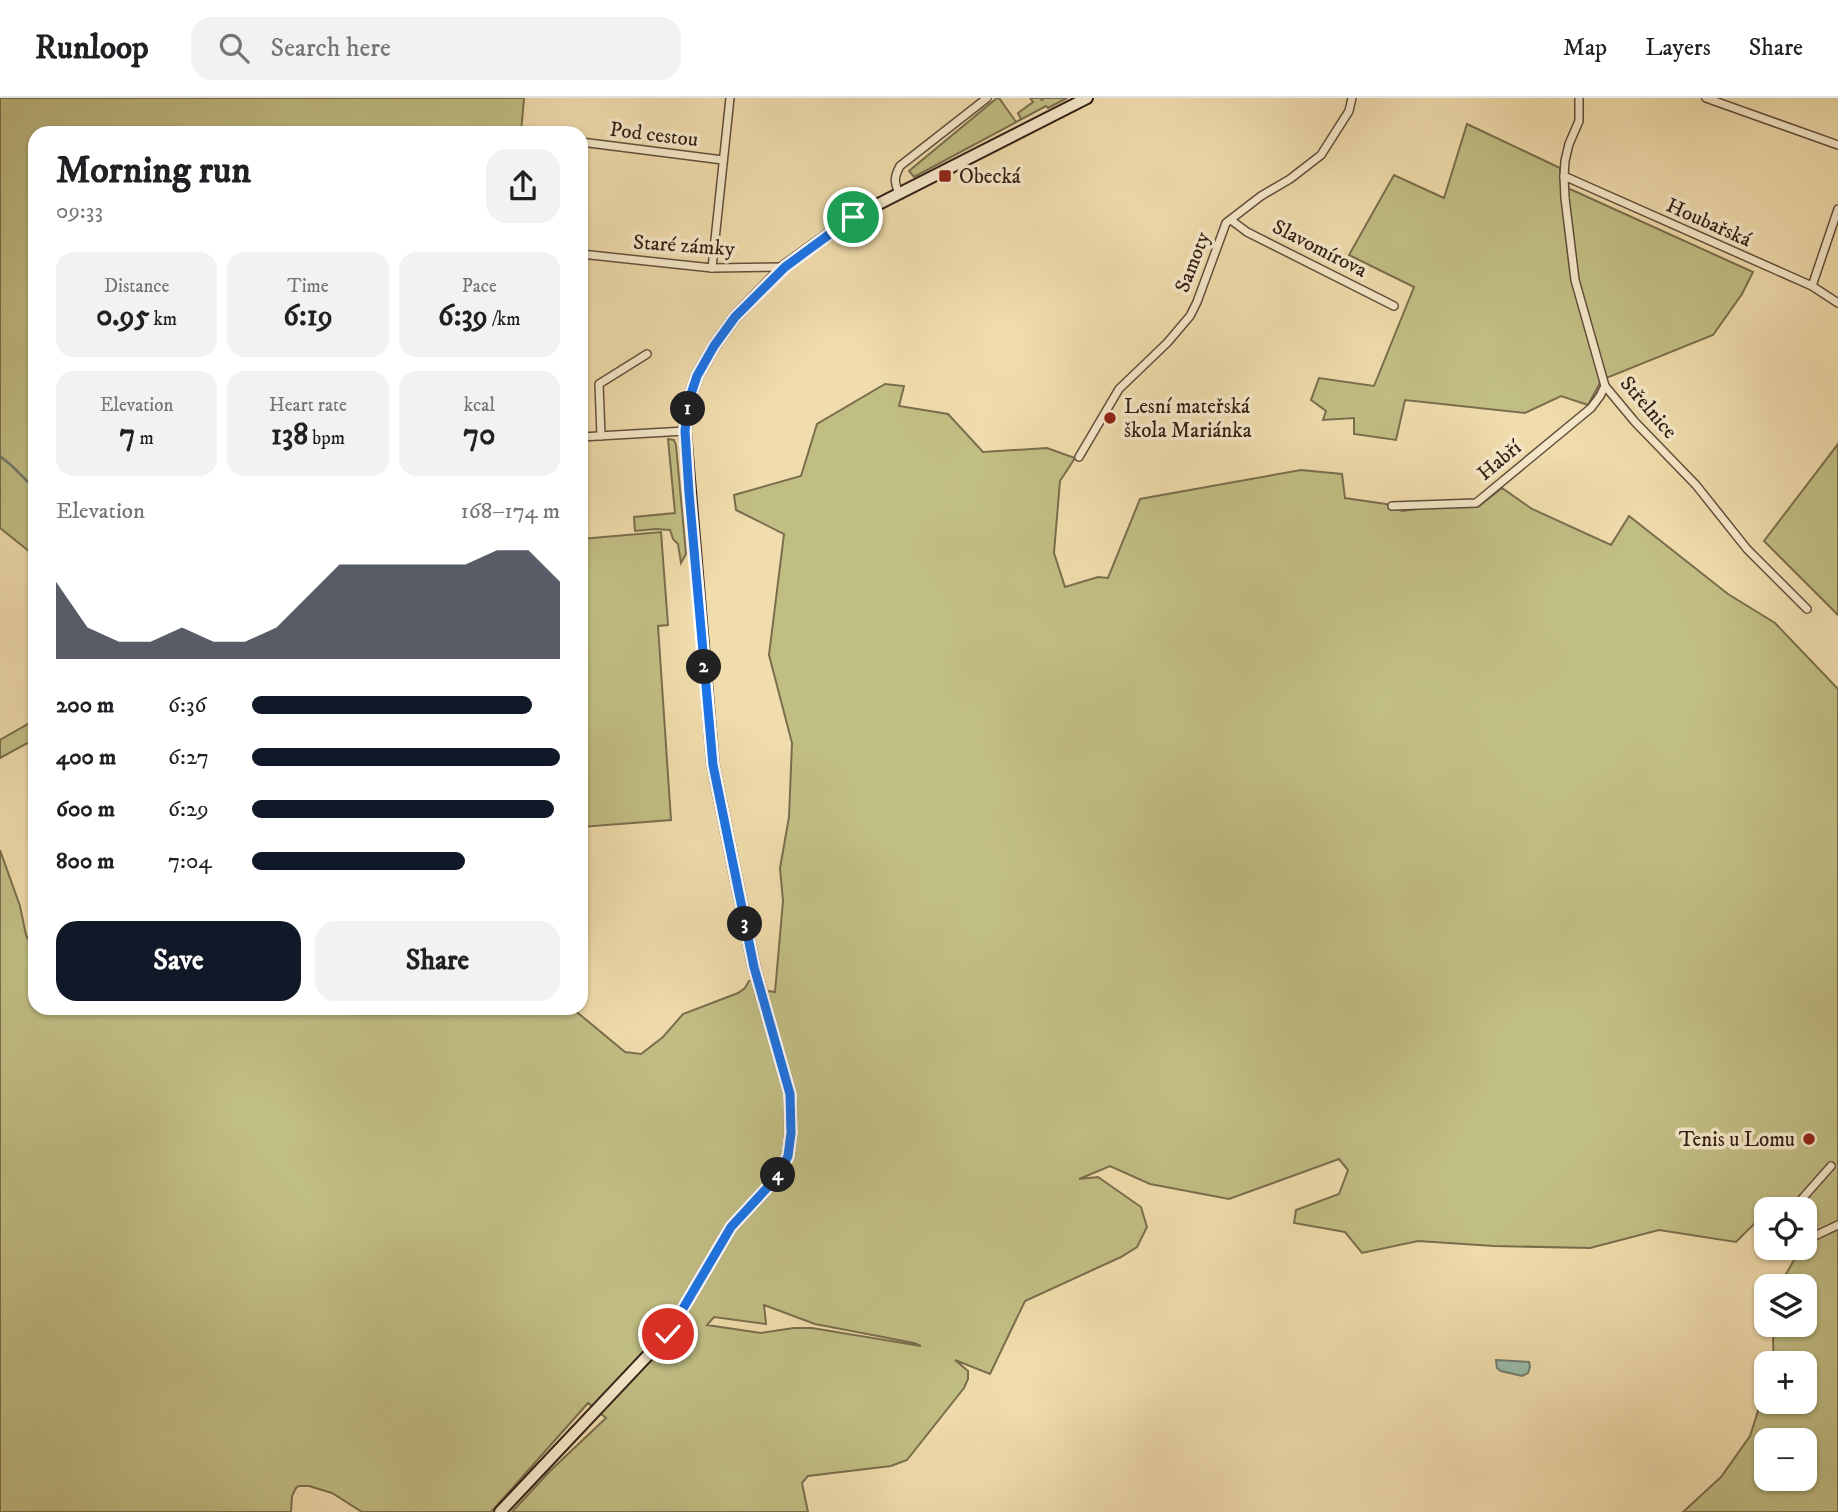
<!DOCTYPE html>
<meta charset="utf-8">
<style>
:root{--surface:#fff;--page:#f2f2f2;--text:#202124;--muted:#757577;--line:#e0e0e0;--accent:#111827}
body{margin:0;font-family:"IM FELL DW Pica",serif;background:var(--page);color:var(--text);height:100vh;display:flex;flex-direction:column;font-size:26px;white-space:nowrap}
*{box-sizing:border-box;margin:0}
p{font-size:23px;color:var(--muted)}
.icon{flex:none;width:38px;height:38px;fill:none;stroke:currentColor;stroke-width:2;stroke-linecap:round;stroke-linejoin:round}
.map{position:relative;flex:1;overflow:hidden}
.drawer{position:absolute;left:28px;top:28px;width:560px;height:889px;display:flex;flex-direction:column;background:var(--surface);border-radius:21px;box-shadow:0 2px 5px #0004}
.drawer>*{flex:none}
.fabs{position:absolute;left:1754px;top:1099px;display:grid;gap:14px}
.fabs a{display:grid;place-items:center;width:63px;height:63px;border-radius:14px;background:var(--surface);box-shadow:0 2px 5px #0004;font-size:35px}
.pin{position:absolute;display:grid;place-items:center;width:60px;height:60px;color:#fff;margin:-30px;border:4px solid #fff;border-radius:50%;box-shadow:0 2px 7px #0007}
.km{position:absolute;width:35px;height:35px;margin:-18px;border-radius:50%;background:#222;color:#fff;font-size:19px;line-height:35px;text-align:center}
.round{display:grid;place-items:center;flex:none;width:74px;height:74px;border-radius:21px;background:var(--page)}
.headline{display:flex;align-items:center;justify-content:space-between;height:119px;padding:0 28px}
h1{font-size:38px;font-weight:700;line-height:52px}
.figures{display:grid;grid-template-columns:repeat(3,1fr);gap:10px;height:119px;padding:7px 28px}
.figures div{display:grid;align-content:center;border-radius:18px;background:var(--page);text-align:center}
.figures b{font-size:30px;font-weight:700}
.figures small{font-size:19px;font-weight:400}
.figures p{font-size:19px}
.chart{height:196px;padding:14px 28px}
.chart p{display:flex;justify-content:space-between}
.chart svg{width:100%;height:126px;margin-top:7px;fill:var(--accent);opacity:.7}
.cta{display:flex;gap:14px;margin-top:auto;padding:14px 28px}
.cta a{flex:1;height:80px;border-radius:21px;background:var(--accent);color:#fff;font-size:28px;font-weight:700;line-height:80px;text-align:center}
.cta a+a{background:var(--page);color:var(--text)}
ul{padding:0 28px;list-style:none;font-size:23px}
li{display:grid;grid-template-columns:112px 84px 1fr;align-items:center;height:52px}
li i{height:18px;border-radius:9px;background:var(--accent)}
header{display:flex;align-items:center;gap:42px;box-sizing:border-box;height:98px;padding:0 35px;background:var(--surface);border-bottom:2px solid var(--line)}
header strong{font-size:33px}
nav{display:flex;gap:38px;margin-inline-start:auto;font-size:24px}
.search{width:490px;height:63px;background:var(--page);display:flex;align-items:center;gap:18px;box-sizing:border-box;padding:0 24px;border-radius:21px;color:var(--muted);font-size:26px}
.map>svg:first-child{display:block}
</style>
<header>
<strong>Runloop</strong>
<div class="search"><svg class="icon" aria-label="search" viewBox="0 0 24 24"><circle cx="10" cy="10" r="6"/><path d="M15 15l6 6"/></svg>Search here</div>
<nav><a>Map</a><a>Layers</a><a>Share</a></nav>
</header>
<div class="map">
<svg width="1838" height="1414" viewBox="0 0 1838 1414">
<rect width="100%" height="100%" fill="#f0dcac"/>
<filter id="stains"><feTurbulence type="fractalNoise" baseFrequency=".00286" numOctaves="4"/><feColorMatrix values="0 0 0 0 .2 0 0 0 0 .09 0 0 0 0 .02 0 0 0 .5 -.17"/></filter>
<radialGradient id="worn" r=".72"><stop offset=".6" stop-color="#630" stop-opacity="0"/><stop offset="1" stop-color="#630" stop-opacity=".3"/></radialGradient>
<!-- green -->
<g fill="#c1be84" stroke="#7a6e4d" stroke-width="2" fill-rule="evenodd">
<path d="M 0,0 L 524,0 L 521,35 L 35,35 L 35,458 L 0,430 Z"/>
<path d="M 997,0 L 999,0 L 1016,24 L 1021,21 L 1018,15 L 1033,4 L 1030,0 L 1040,0 L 1042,2 L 1044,0 L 1067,0 L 1048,10 L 1046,8 L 914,79 L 909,73 Z"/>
<path d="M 1467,26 L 1560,70 L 1561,87 L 1753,174 L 1742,196 L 1713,237 L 1606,280 L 1600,285 L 1588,307 L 1561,298 L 1525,315 L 1405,302 L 1396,342 L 1354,336 L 1354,320 L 1323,322 L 1326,313 L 1311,302 L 1319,280 L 1374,288 L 1414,189 L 1349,157 L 1394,77 L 1444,100 Z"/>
<path d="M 885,286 L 904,288 L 899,308 L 948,316 L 983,354 L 1047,350 L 1075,360 L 1060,383 L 1054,455 L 1065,489 L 1098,479 L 1108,480 L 1140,401 L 1301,372 L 1342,376 L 1345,400 L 1386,406 L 1402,413 L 1442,408 L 1478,409 L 1502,390 L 1532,411 L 1611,447 L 1629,418 L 1728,496 L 1775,525 L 1838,591 L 1838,1414 L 1683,1414 L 1721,1379 L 1750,1338 L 1766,1288 L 1766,1304 L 1804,1304 L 1804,1265 L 1774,1265 L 1773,1242 L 1775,1227 L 1804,1227 L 1804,1188 L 1781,1188 L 1782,1183 L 1801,1150 L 1804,1150 L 1804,1111 L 1766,1111 L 1766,1134 L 1754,1126 L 1736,1144 L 1659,1132 L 1590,1150 L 1494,1148 L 1418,1143 L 1362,1155 L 1345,1134 L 1294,1125 L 1296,1112 L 1339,1096 L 1348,1072 L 1339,1061 L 1229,1101 L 1150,1086 L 1110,1068 L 1079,1081 L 1098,1079 L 1141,1109 L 1147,1129 L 1137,1149 L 1121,1159 L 1025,1203 L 990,1276 L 955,1262 L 968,1273 L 968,1281 L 964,1290 L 907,1362 L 891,1368 L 808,1378 L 802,1385 L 808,1414 L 512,1414 L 549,1374 L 606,1320 L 588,1305 L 491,1414 L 362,1414 L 332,1395 L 309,1388 L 299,1388 L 296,1390 L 292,1398 L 291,1414 L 0,1414 L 0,752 L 20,808 L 26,837 L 29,843 L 35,843 L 35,910 L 572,910 L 625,954 L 641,956 L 663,939 L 683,916 L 738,895 L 745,890 L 749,883 L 752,882 L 756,899 L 769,893 L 775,894 L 783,803 L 780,770 L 789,719 L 792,645 L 769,557 L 784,436 L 736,412 L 734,397 L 801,378 L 817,326 ZM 764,1207 L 815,1226 L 914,1245 L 921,1248 L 812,1230 L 794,1230 L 761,1235 L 707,1227 L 714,1219 L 766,1226 ZM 1766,1342 L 1804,1342 L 1804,1381 L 1766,1381 Z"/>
<path d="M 668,341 L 674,342 L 676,347 L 686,456 L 681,465 L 678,446 L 673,441 L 670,432 L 656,431 L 635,433 L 634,419 L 675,415 Z"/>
<path d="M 1838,346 L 1838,517 L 1764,443 Z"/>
<path d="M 661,434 L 668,527 L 658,528 L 671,722 L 581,729 L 581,441 Z"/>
<path d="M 35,622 L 35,641 L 0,660 L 0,642 Z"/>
</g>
<!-- water -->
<path fill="#9abcaa" stroke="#707d6f" stroke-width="2" d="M 1496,1262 L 1529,1264 L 1530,1269 L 1528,1275 L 1522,1278 L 1501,1273 L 1497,1270 Z"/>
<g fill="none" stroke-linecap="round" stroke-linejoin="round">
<!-- stream -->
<path stroke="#707d6f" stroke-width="2.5" d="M 0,358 L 12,368 L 35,391"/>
<defs>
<g id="street">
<path d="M 1579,0 L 1579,23 L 1569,46 L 1565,63 L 1564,78 L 1565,100 L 1575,182 L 1605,288 L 1635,324 L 1696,387 L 1747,451 L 1807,511"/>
<path d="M 1706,0 L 1838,47"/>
<path d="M 581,44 L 723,62"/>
<path d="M 1564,78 L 1812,188 L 1838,205"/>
<path d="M 899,95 C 894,84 894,79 900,68 L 987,0"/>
<path d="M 1231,122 L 1247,134 L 1394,208"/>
<path d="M 581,156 L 712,170 L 784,169"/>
<path d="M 712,170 L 730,0"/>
<path d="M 1812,188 L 1838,111"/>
<path d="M 601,338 L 599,286 L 647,256"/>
<path d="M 581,339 L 685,333"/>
<path d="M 1079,359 L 1119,291 L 1167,245 L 1190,218 L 1197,204 L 1226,125 L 1261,98 L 1290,81 L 1321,57 L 1349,13 L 1352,0"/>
<path d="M 1392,408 L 1476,405 L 1591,310 L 1600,298 L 1605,288"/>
<path d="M 1793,1111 L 1831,1068"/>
<path d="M 1804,1143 L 1838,1127"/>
<path d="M 1769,1150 L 1771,1156 L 1787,1150"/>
</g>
<path id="secondary" d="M 500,1414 L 668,1236 L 731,1129 L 779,1077 L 788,1058 L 791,1035 L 790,996 L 754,869 L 713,667 L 685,333 L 688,305 L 697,278 L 714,248 L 735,219 L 784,169 L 853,119 L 1087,0"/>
</defs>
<!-- street casing -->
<use href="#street" stroke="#624e3c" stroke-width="10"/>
<!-- secondary casing -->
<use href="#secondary" stroke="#321f16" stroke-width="14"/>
<!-- street -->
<use href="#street" stroke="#f5e8c9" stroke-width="7"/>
<!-- secondary -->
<use href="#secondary" stroke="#f5e8c9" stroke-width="10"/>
</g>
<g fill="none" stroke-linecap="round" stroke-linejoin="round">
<defs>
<path id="route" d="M 668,1236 L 731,1129 L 779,1077 L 788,1058 L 791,1035 L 790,996 L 754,869 L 713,667 L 689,395 L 685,333 L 688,305 L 697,278 L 714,248 L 735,219 L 785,169 L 853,119"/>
</defs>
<!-- route casing -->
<use href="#route" stroke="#fff" stroke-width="14"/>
<!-- route -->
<use href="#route" stroke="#1a73e8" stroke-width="9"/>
</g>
<!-- markers -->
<g fill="#8f2418" stroke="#f5e8c9" stroke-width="2.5">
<rect x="938" y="71" width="14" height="14" rx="3.5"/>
<circle cx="1110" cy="320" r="7"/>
<circle cx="1809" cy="1041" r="7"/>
</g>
<g text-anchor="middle" stroke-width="7" stroke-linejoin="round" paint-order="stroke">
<!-- street labels -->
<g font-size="21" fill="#321f16" stroke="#f5e8c9">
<text transform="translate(654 36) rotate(7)" y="7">Pod cestou</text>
<text transform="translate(1709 124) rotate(24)" y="7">Houbařská</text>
<text transform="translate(684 147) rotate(4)" y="7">Staré zámky</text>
<text transform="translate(1320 150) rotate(27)" y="7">Slavomírova</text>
<text transform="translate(1192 164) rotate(-69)" y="7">Samoty</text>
<text transform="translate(1649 309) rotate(49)" y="7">Střelnice</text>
<text transform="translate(1499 362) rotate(-40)" y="7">Habří</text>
</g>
<!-- poi labels -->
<g font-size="21" fill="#321f16" stroke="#f5e8c9" text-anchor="start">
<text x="959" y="85">Obecká</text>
<text x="1124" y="315">Lesní mateřská<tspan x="1124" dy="24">škola Mariánka</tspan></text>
<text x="1795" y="1048" text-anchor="end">Tenis u Lomu</text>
</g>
</g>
<rect width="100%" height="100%" filter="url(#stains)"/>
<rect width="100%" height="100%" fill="url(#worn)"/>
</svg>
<div class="fabs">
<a><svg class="icon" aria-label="locate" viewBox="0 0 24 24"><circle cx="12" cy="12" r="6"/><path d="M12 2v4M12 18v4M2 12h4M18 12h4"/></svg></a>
<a><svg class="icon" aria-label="layers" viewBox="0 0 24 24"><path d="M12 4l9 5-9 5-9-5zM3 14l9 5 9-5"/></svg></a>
<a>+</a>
<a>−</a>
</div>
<div class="pin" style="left:853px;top:119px;background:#1e9e55"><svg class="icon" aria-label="arrive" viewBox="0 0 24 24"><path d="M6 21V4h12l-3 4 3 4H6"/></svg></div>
<div class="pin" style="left:668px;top:1236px;background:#d93025"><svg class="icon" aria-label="check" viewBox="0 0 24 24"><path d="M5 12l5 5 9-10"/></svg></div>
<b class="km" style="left:688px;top:311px">1</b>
<b class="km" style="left:704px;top:569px">2</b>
<b class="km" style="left:745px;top:826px">3</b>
<b class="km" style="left:778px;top:1077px">4</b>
<section class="drawer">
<div class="headline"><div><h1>Morning run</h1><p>09:33</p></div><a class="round"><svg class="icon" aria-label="share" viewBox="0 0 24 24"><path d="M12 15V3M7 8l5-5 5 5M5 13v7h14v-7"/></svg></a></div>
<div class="figures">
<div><p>Distance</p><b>0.95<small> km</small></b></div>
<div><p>Time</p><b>6:19</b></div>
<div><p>Pace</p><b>6:39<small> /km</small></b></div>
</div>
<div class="figures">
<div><p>Elevation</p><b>7<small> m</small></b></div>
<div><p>Heart rate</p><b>138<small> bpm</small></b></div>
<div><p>kcal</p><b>70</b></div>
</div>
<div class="chart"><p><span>Elevation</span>168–174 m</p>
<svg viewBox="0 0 160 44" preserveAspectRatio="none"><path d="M0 44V17L10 33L20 38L30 38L40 33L50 38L60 38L70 33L80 22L90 11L100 11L110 11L120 11L130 11L140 6L150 6L160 17V44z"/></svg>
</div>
<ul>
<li><b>200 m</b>6:36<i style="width:91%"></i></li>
<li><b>400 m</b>6:27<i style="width:100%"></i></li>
<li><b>600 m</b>6:29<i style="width:98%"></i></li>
<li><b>800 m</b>7:04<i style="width:69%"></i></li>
</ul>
<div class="cta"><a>Save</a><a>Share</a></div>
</section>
</div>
